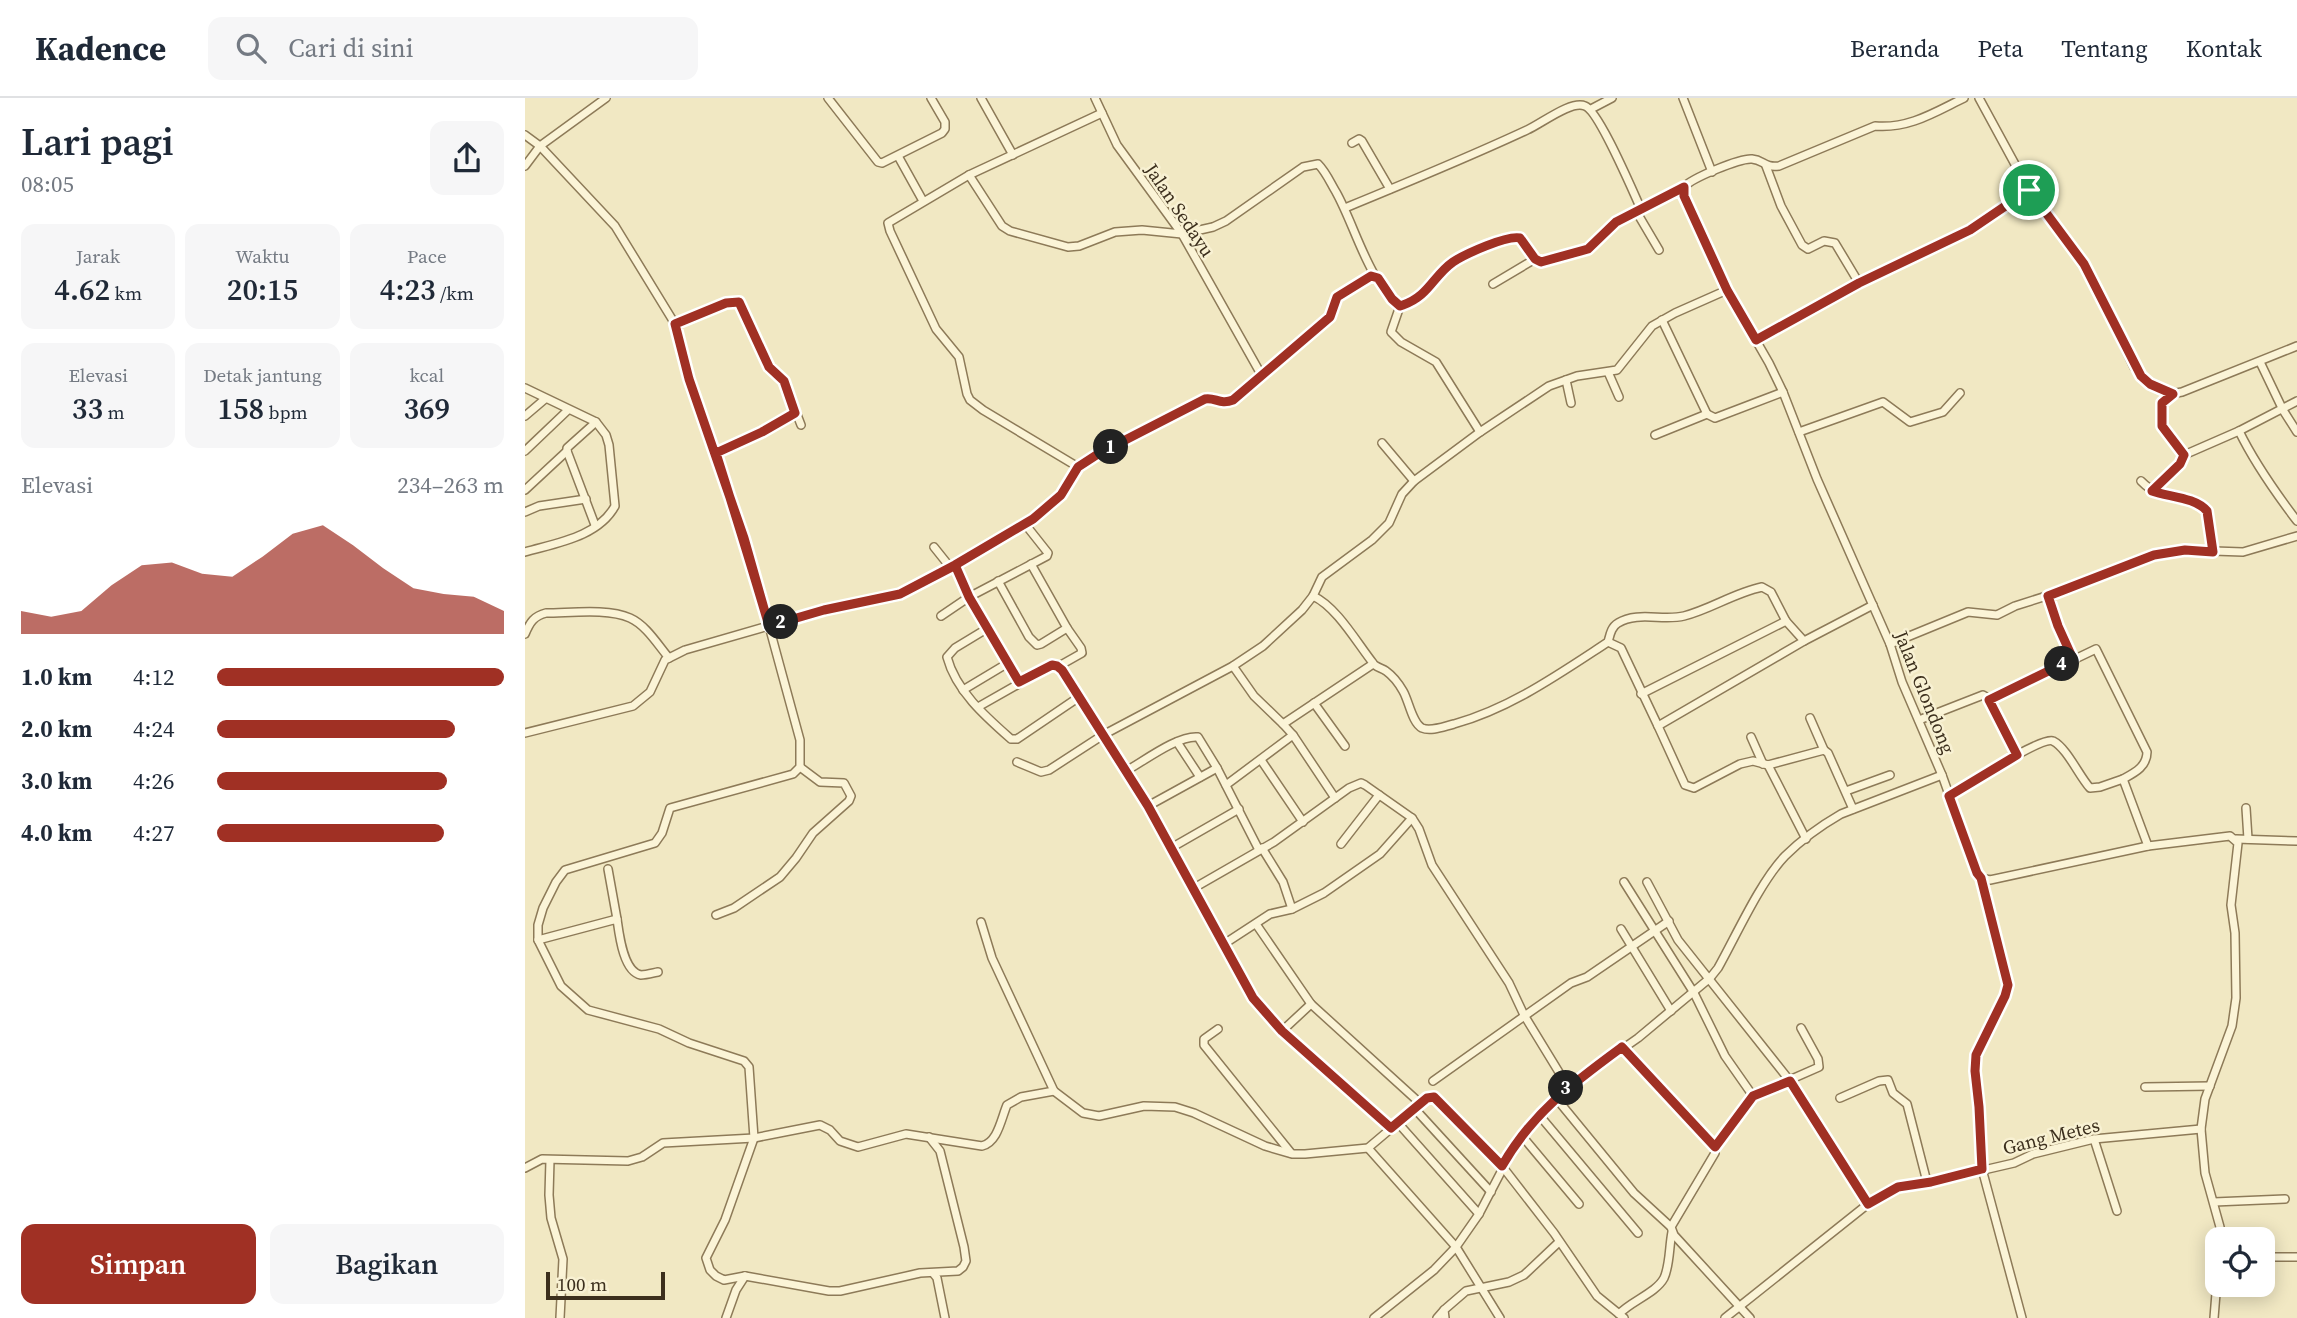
<!DOCTYPE html>
<html lang="id">
<meta charset="utf-8">
<style>
:root{--surface:#fff;--page:#f6f6f7;--text:#1f2937;--muted:#747a83;--line:#e0e1e3;--accent:#a03024}
body{margin:0;font-family:"Source Serif 4",serif;background:var(--page);color:var(--text);height:100vh;display:flex;flex-direction:column;font-size:26px;white-space:nowrap}
*{box-sizing:border-box;margin:0}
p{font-size:23px;color:var(--muted)}
.icon{flex:none;width:38px;height:38px;fill:none;stroke:currentColor;stroke-width:2;stroke-linecap:round;stroke-linejoin:round}
.map{position:relative;flex:1;overflow:hidden}
.drawer{display:flex;flex-direction:column;background:var(--surface);width:525px}
.drawer>*{flex:none}
.tools{position:absolute;left:1680px;top:1129px;display:grid;gap:14px}
.tools a{display:grid;place-items:center;width:70px;height:70px;border-radius:14px;background:var(--surface);box-shadow:0 4px 18px #0003;font-size:35px}
.scale{position:absolute;left:21px;bottom:18px;width:119px;box-sizing:border-box;padding-left:7px;border:4px solid #3c2f1d;border-top:0;font-size:19px;line-height:24px;white-space:nowrap;color:#3c2f1d;-webkit-text-stroke:5px #f8f1d3;paint-order:stroke}
.pin{position:absolute;display:grid;place-items:center;width:60px;height:60px;color:#fff;margin:-30px;border:4px solid #fff;border-radius:50%;box-shadow:0 2px 7px #0007}
.km{position:absolute;width:35px;height:35px;margin:-18px;border-radius:50%;background:#222;color:#fff;font-size:19px;line-height:35px;text-align:center}
.round{display:grid;place-items:center;flex:none;width:74px;height:74px;border-radius:14px;background:var(--page)}
.head{display:flex;align-items:center;justify-content:space-between;height:119px;padding:0 21px}
h1{font-size:38px;font-weight:600;line-height:52px}
.stats{display:grid;grid-template-columns:repeat(3,1fr);gap:10px;height:119px;padding:7px 21px}
.stats div{display:grid;align-content:center;border-radius:14px;background:var(--page);text-align:center}
.stats b{font-size:30px;font-weight:600}
.stats small{font-size:19px;font-weight:400}
.stats p{font-size:19px}
.chart{height:196px;padding:14px 21px}
.chart p{display:flex;justify-content:space-between}
.chart svg{width:100%;height:126px;margin-top:7px;fill:var(--accent);opacity:.7}
.button{display:flex;gap:14px;margin-top:auto;padding:14px 21px}
.button a{flex:1;height:80px;border-radius:14px;background:var(--accent);color:#fff;font-size:28px;font-weight:600;line-height:80px;text-align:center}
.button a+a{background:var(--page);color:var(--text)}
ul{padding:0 21px;list-style:none;font-size:23px}
li{display:grid;grid-template-columns:112px 84px 1fr;align-items:center;height:52px}
li i{height:18px;border-radius:9px;background:var(--accent)}
header{display:flex;align-items:center;gap:42px;box-sizing:border-box;height:98px;padding:0 35px;background:var(--surface);border-bottom:2px solid var(--line)}
header strong{font-size:33px}
nav{display:flex;gap:38px;margin-inline-start:auto;font-size:24px}
.search{width:490px;height:63px;background:var(--page);display:flex;align-items:center;gap:18px;box-sizing:border-box;padding:0 24px;border-radius:14px;color:var(--muted);font-size:26px}
main{display:flex;flex:1;min-height:0}
.map>svg:first-child{display:block}
</style>
<header>
<strong>Kadence</strong>
<div class="search"><svg class="icon" aria-label="search" viewBox="0 0 24 24"><circle cx="10" cy="10" r="6"/><path d="M15 15l6 6"/></svg>Cari di sini</div>
<nav><a>Beranda</a><a>Peta</a><a>Tentang</a><a>Kontak</a></nav>
</header>
<main>
<section class="drawer">
<div class="head"><div><h1>Lari pagi</h1><p>08:05</p></div><a class="round"><svg class="icon" aria-label="share" viewBox="0 0 24 24"><path d="M12 15V3M7 8l5-5 5 5M5 13v7h14v-7"/></svg></a></div>
<div class="stats">
<div><p>Jarak</p><b>4.62<small> km</small></b></div>
<div><p>Waktu</p><b>20:15</b></div>
<div><p>Pace</p><b>4:23<small> /km</small></b></div>
</div>
<div class="stats">
<div><p>Elevasi</p><b>33<small> m</small></b></div>
<div><p>Detak jantung</p><b>158<small> bpm</small></b></div>
<div><p>kcal</p><b>369</b></div>
</div>
<div class="chart"><p><span>Elevasi</span>234–263 m</p>
<svg viewBox="0 0 160 44" preserveAspectRatio="none"><path d="M0 44V36L10 38L20 36L30 27L40 20L50 19L60 23L70 24L80 17L90 9L100 6L110 13L120 21L130 28L140 30L150 31L160 36V44z"/></svg>
</div>
<ul>
<li><b>1.0 km</b>4:12<i style="width:100%"></i></li>
<li><b>2.0 km</b>4:24<i style="width:83%"></i></li>
<li><b>3.0 km</b>4:26<i style="width:80%"></i></li>
<li><b>4.0 km</b>4:27<i style="width:79%"></i></li>
</ul>
<div class="button"><a>Simpan</a><a>Bagikan</a></div>
</section>
<div class="map">
<svg width="1772" height="1220" viewBox="0 0 1772 1220">
<rect width="100%" height="100%" fill="#f1e8c3"/>
<g fill="none" stroke-linecap="round" stroke-linejoin="round">
<defs>
<g id="minor">
<path d="M 81,0 L 15,48 L 90,128 L 150,226 L 165,281 L 219,440 L 244,528 L 275,642 L 275,669 L 268,676 L 145,710 L 137,735 L 130,745 L 40,772 L 31,784 L 18,810 L 13,827 L 13,842 L 36,888 L 63,912 L 134,931 L 164,945 L 219,963 L 224,969 L 229,1040 L 200,1122 L 181,1160 L 185,1172 L 191,1178 L 199,1182 L 220,1178 L 304,1193 L 315,1193 L 395,1175 L 433,1173 L 438,1169 L 441,1163 L 439,1149 L 415,1053 L 404,1039"/>
<path d="M 303,0 L 353,64 L 357,65 L 417,35 L 420,31 L 420,24 L 406,0"/>
<path d="M 456,0 L 488,57"/>
<path d="M 570,0 L 592,47 L 657,136 L 737,278"/>
<path d="M 1158,0 L 1187,74"/>
<path d="M 1454,0 L 1504,92 L 1559,166 L 1609,269 L 1625,286 L 1646,296 L 1657,294 L 1772,248"/>
<path d="M 1066,11 L 1087,0"/>
<path d="M 0,37 L 15,48 L 0,68"/>
<path d="M 827,45 L 834,41 L 837,43 L 865,91"/>
<path d="M 373,58 L 398,103"/>
<path d="M 1241,68 L 1256,108 L 1277,147 L 1283,151 L 1299,143 L 1310,145 L 1334,185"/>
<path d="M 444,77 L 477,128 L 485,133 L 543,149 L 554,148 L 590,134 L 617,132 L 657,136 L 688,129 L 701,123 L 778,69 L 793,66 C 801,74 805,84 811,94 C 831,130 842,181 875,208 C 899,202 908,182 925,167 C 935,158 982,137 995,140 L 1010,161 L 1016,164 L 1063,151 L 1091,124 L 1159,89 C 1167,80 1215,60 1227,61 C 1239,62 1239,70 1254,68 L 1350,28 C 1384,31 1410,14 1439,0"/>
<path d="M 1159,89 L 1159,98 L 1202,192 L 1244,265 L 1258,294 L 1292,381 L 1365,546 L 1377,584 L 1417,677 L 1452,775 L 1456,780 L 1465,782 L 1623,748 L 1705,738 L 1713,745 L 1706,807 L 1710,835 L 1711,900 L 1707,928 L 1680,1001 L 1676,1031 L 1680,1075 L 1695,1129 L 1695,1141"/>
<path d="M 820,110 C 881,85 942,60 1002,32 C 1016,26 1046,2 1060,8 C 1074,13 1108,94 1116,111"/>
<path d="M 1111,113 L 1134,152"/>
<path d="M 968,186 L 1010,161"/>
<path d="M 875,208 L 866,234 L 876,244 L 911,264 L 955,334"/>
<path d="M 1137,222 L 1182,316"/>
<path d="M 150,226 L 201,205 L 214,204 L 244,269 L 259,283 L 276,327"/>
<path d="M 1231,242 L 1334,185 L 1445,132 L 1504,92"/>
<path d="M 1735,264 L 1758,312 L 1772,334"/>
<path d="M 1083,274 L 1094,299"/>
<path d="M 1041,282 L 1046,305"/>
<path d="M 0,290 L 71,324 L 81,337 L 84,347 L 90,408 C 73,439 31,445 0,454"/>
<path d="M 1648,296 L 1637,305 L 1638,329 L 1659,357"/>
<path d="M 0,318 L 20,301"/>
<path d="M 1714,333 C 1730,366 1750,394 1772,423"/>
<path d="M 1274,334 L 1358,304 L 1385,324 L 1418,314 L 1435,295"/>
<path d="M 1130,337 L 1182,316 L 1190,320 L 1258,294"/>
<path d="M 857,345 L 889,383"/>
<path d="M 0,353 L 43,312"/>
<path d="M 191,354 L 238,334 L 270,315"/>
<path d="M 553,369 L 458,312 L 445,302 L 442,296 L 434,259 L 411,231 L 365,133 L 363,125 L 444,77 L 577,15"/>
<path d="M 1616,383 C 1639,407 1665,394 1682,413 L 1687,454"/>
<path d="M 0,392 L 42,353"/>
<path d="M 1627,393 L 1655,366 L 1659,357 L 1714,333 L 1772,303"/>
<path d="M 0,414 L 14,408 L 61,401"/>
<path d="M 70,427 L 42,353 L 42,350 L 71,324"/>
<path d="M 409,449 L 425,469"/>
<path d="M 430,467 L 444,499 L 494,584"/>
<path d="M 473,483 L 504,539 L 512,547 L 516,546 L 542,530 L 506,466"/>
<path d="M 788,498 C 812,509 832,545 848,565 C 850,569 857,570 861,573 C 868,578 874,586 878,593 C 884,603 887,625 897,630 C 906,634 920,628 929,626 C 986,610 1034,576 1083,544 C 1085,537 1086,529 1093,525 C 1112,513 1138,523 1159,518 C 1186,511 1209,495 1237,489 L 1246,494 L 1261,523 L 1279,543 L 1348,507"/>
<path d="M 1523,498 L 1533,528 L 1548,561"/>
<path d="M 416,518 L 444,499 L 522,458 L 523,455 L 500,426"/>
<path d="M 463,530 L 430,550 L 422,559 C 431,593 461,619 486,641 L 492,641 L 554,599"/>
<path d="M 0,536 C 5,524 9,518 21,515 C 45,515 83,510 105,520 C 121,527 133,547 144,560"/>
<path d="M 1279,543 L 1133,628 L 1160,687 L 1169,690 L 1215,666 L 1228,663 L 1243,667 L 1299,652 L 1303,655 L 1328,711"/>
<path d="M 1083,544 L 1096,550 L 1133,628"/>
<path d="M 1365,546 L 1443,514 L 1472,517 L 1490,508 L 1550,489 L 1628,457 L 1660,452 L 1718,454 L 1772,438"/>
<path d="M 534,568 L 557,555 L 556,550 L 542,530"/>
<path d="M 708,568 L 729,598 L 758,626"/>
<path d="M 438,592 L 483,565"/>
<path d="M 1116,596 L 1261,523"/>
<path d="M 1464,602 L 1571,551 L 1622,654 C 1622,669 1609,675 1598,681 L 1623,748"/>
<path d="M 789,605 L 820,648"/>
<path d="M 453,609 L 527,567 L 535,570 L 623,708 L 728,900 L 757,933 L 866,1030"/>
<path d="M 1285,620 L 1299,652"/>
<path d="M 1394,622 L 1458,597 L 1463,600 L 1492,657"/>
<path d="M 0,635 L 108,608 L 125,594 L 140,562 L 160,552 L 299,512 L 375,496 L 430,467 L 508,421 L 536,397 L 553,369 L 573,356 L 680,301 C 690,299 695,307 708,302 L 805,219 L 812,199 L 839,182 L 850,178"/>
<path d="M 1226,639 L 1238,666"/>
<path d="M 652,644 L 675,679"/>
<path d="M 736,662 L 778,724"/>
<path d="M 492,664 L 516,674 L 524,672 L 578,637 L 708,568 L 738,548 L 777,512 L 788,498 L 797,479 L 847,442 L 864,425 L 877,396 L 889,383 L 955,334 L 1024,288 L 1052,278 L 1092,272 L 1127,228 L 1150,215 L 1202,192"/>
<path d="M 1243,667 L 1281,741"/>
<path d="M 601,673 C 619,663 653,637 673,639 L 692,670 L 734,752"/>
<path d="M 701,687 L 768,637"/>
<path d="M 1321,693 L 1365,677"/>
<path d="M 1424,698 C 1440,689 1516,638 1528,643 C 1542,650 1554,678 1565,690 L 1575,689 L 1598,681"/>
<path d="M 810,700 L 768,637 L 758,626 L 848,566"/>
<path d="M 623,708 L 692,670"/>
<path d="M 1721,710 L 1723,741"/>
<path d="M 1711,741 L 1772,743"/>
<path d="M 816,746 L 854,697"/>
<path d="M 646,750 L 714,711"/>
<path d="M 737,750 L 758,784 L 767,811"/>
<path d="M 83,771 L 92,821"/>
<path d="M 1456,780 L 1483,887 L 1480,898 L 1451,957 L 1450,973 L 1454,1009 L 1457,1071 L 1497,1220"/>
<path d="M 1099,784 L 1169,895 L 1200,958 L 1228,998 L 1294,969 L 1293,961 L 1276,930"/>
<path d="M 1122,784 L 1153,842 L 1269,988 L 1343,1106"/>
<path d="M 669,790 L 749,744 L 824,690 L 836,685 L 840,687 L 887,720 L 894,731 L 907,767 L 984,885 L 999,917 L 1043,989"/>
<path d="M 191,817 L 209,810 L 255,779 L 271,760 L 288,735 L 324,703 L 326,698 L 319,685 L 295,684 L 275,669"/>
<path d="M 456,824 L 467,860 L 529,993 L 558,1015 L 574,1018 L 619,1008 L 650,1009 L 669,1015 L 740,1048 L 767,1056 L 780,1056 L 843,1050 L 902,1000 L 909,999 L 977,1068 L 1029,1135 L 1072,1198 L 1099,1220"/>
<path d="M 731,826 L 786,906 L 896,1006"/>
<path d="M 1096,831 L 1146,913"/>
<path d="M 13,842 L 92,821 C 94,835 98,874 116,877 C 121,877 128,875 133,874"/>
<path d="M 699,846 L 745,816 L 767,811 L 799,795 L 855,756 L 887,720"/>
<path d="M 693,931 L 679,941 L 679,947 L 766,1055"/>
<path d="M 757,933 L 786,906"/>
<path d="M 1097,949 L 1190,1049 L 1190,1055 L 1146,1129 L 1149,1137 L 1225,1220"/>
<path d="M 908,983 L 1046,885 L 1062,879 L 1144,823"/>
<path d="M 1620,989 L 1685,988"/>
<path d="M 1031,1000 L 1109,1095 L 1146,1129"/>
<path d="M 1315,1000 L 1354,983 L 1363,982 L 1368,995 L 1382,1006 L 1402,1084"/>
<path d="M 890,1011 L 966,1094"/>
<path d="M 1015,1018 L 1113,1135"/>
<path d="M 873,1025 L 954,1116"/>
<path d="M 997,1038 L 1054,1106"/>
<path d="M 1569,1041 L 1592,1113"/>
<path d="M 1190,1049 L 1228,998"/>
<path d="M 843,1050 L 931,1149 L 954,1116 L 989,1049 L 1015,1018 L 1043,989 L 1113,940 L 1185,880 L 1193,870 C 1211,838 1235,784 1260,758 C 1276,742 1297,727 1316,716 L 1417,677"/>
<path d="M 25,1062 L 24,1097 L 26,1120 L 38,1161 L 35,1220"/>
<path d="M 0,1070 L 17,1061 L 103,1063 L 117,1059 L 138,1045 L 229,1040 L 295,1027 L 305,1032 L 315,1043 L 333,1049 L 381,1036 L 457,1048 C 473,1044 476,1021 482,1007 L 496,999 L 529,993"/>
<path d="M 1689,1104 L 1760,1101"/>
<path d="M 1738,1159 L 1772,1159"/>
<path d="M 408,1175 L 412,1180 L 420,1220"/>
<path d="M 1094,1216 C 1106,1203 1131,1195 1139,1180 C 1145,1167 1144,1149 1147,1134"/>
<path d="M 201,1220 L 211,1192 L 220,1178"/>
<path d="M 849,1220 L 909,1172 L 931,1149 L 975,1220"/>
<path d="M 912,1220 L 919,1212"/>
<path d="M 920,1220 L 919,1212 L 941,1193 L 984,1184 L 999,1177 L 1034,1144"/>
<path d="M 1200,1220 L 1343,1106 L 1373,1089 L 1407,1084 L 1489,1065 L 1508,1056 L 1569,1041 L 1676,1031"/>
<path d="M 1689,1220 L 1692,1183"/>
</g>
</defs>
<!-- minor casing -->
<use href="#minor" stroke="#8d7a58" stroke-width="10"/>
<!-- minor -->
<use href="#minor" stroke="#fbf4d7" stroke-width="7"/>
</g>
<g fill="none" stroke-linecap="round" stroke-linejoin="round">
<defs>
<path id="route" d="M 1504,92 L 1445,132 L 1334,185 L 1231,242 L 1202,192 L 1159,98 L 1159,89 L 1091,124 L 1063,151 L 1016,164 L 1010,161 L 995,140 C 982,137 940,156 928,164 C 908,178 904,198 878,207 L 875,208 L 867,201 L 853,180 L 846,178 L 812,199 L 805,219 L 708,302 C 695,307 690,299 680,301 L 573,356 L 553,369 L 536,397 L 508,421 L 430,467 L 375,496 L 299,512 L 244,528 L 219,440 L 164,281 L 150,226 L 201,205 L 214,204 L 244,269 L 259,283 L 270,315 L 237,334 L 191,355 C 209,412 227,470 244,528 L 299,512 L 375,496 L 425,470 L 430,467 L 444,499 L 494,584 L 527,567 L 532,568 L 537,572 L 623,708 L 728,900 L 757,933 L 866,1030 L 902,1000 L 909,999 L 977,1068 C 1008,1014 1048,985 1097,949 L 1190,1049 L 1228,998 L 1265,983 L 1343,1106 L 1373,1089 L 1406,1084 L 1457,1071 L 1454,1009 L 1450,973 L 1451,957 L 1480,898 L 1483,887 L 1456,780 L 1452,775 L 1424,698 L 1492,657 L 1464,602 L 1548,561 L 1533,528 L 1523,498 L 1629,457 L 1660,452 L 1688,454 L 1682,413 C 1670,399 1644,399 1627,393 L 1655,366 L 1659,357 L 1637,328 L 1637,305 L 1648,296 L 1625,286 L 1616,278 L 1559,166 L 1504,92"/>
</defs>
<!-- route casing -->
<use href="#route" stroke="#fff" stroke-width="14"/>
<!-- route -->
<use href="#route" stroke="#a03024" stroke-width="9"/>
</g>
<g text-anchor="middle" stroke-width="5" stroke-linejoin="round" paint-order="stroke">
<!-- street labels -->
<g font-size="19" fill="#3c2f1d" stroke="#f8f1d3">
<text transform="translate(655 112) rotate(56)" y="7">Jalan Sedayu</text>
<text transform="translate(1400 594) rotate(68)" y="7">Jalan Glondong</text>
<text transform="translate(1526 1038) rotate(-14)" y="7">Gang Metes</text>
</g>
</g>
</svg>
<div class="tools">
<a><svg class="icon" aria-label="locate" viewBox="0 0 24 24"><circle cx="12" cy="12" r="6"/><path d="M12 2v4M12 18v4M2 12h4M18 12h4"/></svg></a>
</div>
<div class="scale">100 m</div>
<div class="pin" style="left:1504px;top:92px;background:#1e9e55"><svg class="icon" aria-label="arrive" viewBox="0 0 24 24"><path d="M6 21V4h12l-3 4 3 4H6"/></svg></div>
<b class="km" style="left:586px;top:349px">1</b>
<b class="km" style="left:256px;top:524px">2</b>
<b class="km" style="left:1041px;top:990px">3</b>
<b class="km" style="left:1537px;top:566px">4</b>
</div>
</main>
